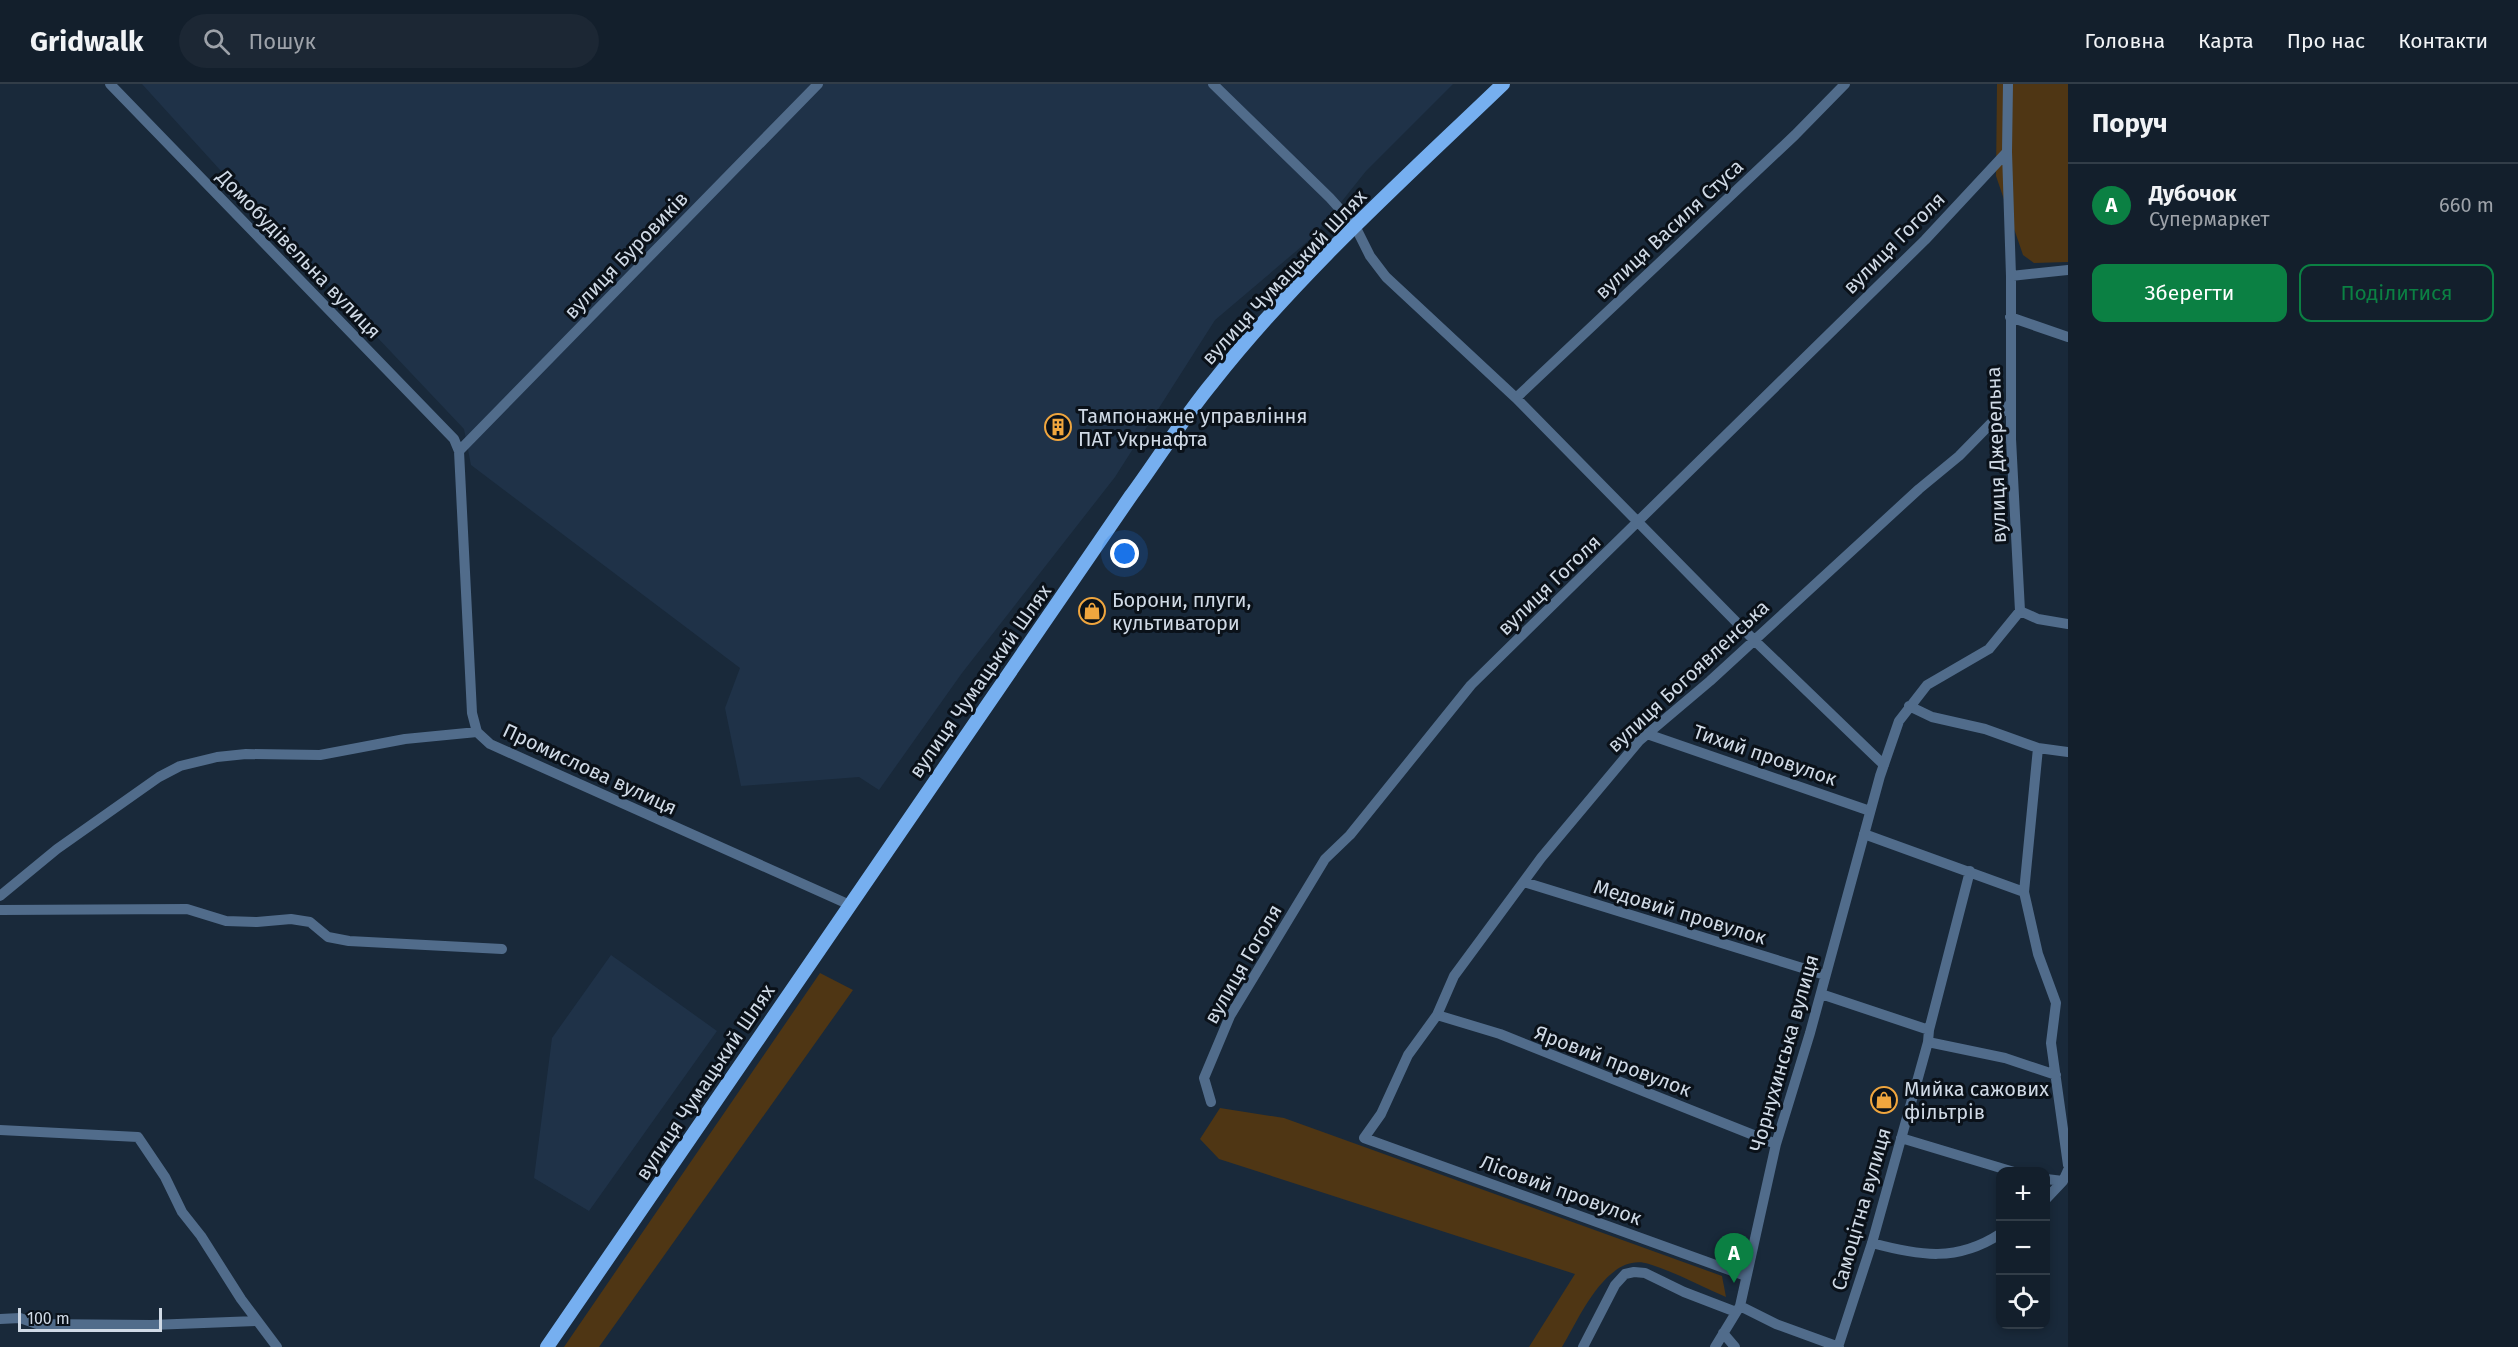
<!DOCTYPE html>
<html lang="uk">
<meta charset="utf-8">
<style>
body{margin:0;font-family:"Fira Sans",sans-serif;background:#1c2734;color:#f1f3f6}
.controls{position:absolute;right:18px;bottom:18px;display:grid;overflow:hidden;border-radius:12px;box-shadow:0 3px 9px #0003}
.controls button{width:54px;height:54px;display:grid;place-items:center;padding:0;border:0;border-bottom:2px solid #323d48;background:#131f2c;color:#f1f3f6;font:30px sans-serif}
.scale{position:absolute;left:18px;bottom:15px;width:144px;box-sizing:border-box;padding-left:6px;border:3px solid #d0dae6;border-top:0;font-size:16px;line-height:21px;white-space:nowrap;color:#d0dae6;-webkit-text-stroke:4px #0a1119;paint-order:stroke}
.you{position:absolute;left:1125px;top:470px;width:21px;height:21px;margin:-15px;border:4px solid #fff;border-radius:50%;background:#1a73e8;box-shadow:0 0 0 9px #1a73e833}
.badge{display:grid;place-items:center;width:39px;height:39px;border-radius:50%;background:#0b8043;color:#fff;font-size:20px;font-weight:700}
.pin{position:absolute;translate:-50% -50px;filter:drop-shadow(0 2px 3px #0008)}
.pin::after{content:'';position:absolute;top:32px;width:21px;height:18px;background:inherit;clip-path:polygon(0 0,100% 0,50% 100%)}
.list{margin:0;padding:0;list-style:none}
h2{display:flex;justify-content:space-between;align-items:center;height:78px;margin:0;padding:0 24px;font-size:26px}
h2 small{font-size:20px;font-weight:400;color:#9da2a9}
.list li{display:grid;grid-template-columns:39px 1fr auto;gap:18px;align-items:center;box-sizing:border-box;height:84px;padding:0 24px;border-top:2px solid #323d48}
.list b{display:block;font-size:22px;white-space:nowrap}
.list p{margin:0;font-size:20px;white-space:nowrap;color:#9da2a9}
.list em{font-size:20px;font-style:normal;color:#9da2a9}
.actions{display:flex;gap:12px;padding:18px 24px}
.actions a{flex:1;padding:14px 0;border:2px solid #0b8043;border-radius:12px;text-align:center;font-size:21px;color:#0b8043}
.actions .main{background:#0b8043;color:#fff}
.icon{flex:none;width:33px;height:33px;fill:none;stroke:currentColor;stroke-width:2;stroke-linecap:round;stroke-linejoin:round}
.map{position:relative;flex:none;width:2068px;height:1263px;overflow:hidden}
header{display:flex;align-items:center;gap:36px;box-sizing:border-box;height:84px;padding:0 30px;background:#131f2c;border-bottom:2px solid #323d48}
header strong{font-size:28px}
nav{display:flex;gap:33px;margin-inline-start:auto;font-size:21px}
.search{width:420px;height:54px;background:#1c2734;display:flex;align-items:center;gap:15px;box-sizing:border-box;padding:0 21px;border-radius:33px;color:#9da2a9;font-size:22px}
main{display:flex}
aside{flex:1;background:#131f2c}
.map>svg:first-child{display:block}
.built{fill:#1f3248}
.green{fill:#4f3614}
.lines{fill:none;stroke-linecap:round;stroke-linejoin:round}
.minor{stroke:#516c8b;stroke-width:10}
.major{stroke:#76aff0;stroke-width:14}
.labels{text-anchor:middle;stroke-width:6;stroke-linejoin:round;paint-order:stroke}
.street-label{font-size:20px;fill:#d0dae6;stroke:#0a1119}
.poi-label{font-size:20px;fill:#d0dae6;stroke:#0a1119;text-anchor:start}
</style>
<header>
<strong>Gridwalk</strong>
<div class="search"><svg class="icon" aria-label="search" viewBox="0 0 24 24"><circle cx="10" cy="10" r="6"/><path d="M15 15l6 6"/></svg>Пошук</div>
<nav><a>Головна</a><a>Карта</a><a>Про нас</a><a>Контакти</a></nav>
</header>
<main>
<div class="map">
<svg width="2068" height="1263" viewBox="0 0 2068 1263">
<rect width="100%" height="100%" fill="#19293a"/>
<path class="built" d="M 142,0 L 1453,0 L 1366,87 L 1314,152 L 1215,236 L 1115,393 L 962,589 L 879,706 L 859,693 L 741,702 L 725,624 L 740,584 L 471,381 L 464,345 L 251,120 Z
M 611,871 L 717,947 L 589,1127 L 534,1094 L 552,954 Z"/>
<path class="green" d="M 1997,0 L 2068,0 L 2068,178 L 2034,179 L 2023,171 L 1996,92 Z
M 820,889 L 853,906 L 599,1263 L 564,1263 Z
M 1220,1024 L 1284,1034 L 1722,1192 L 1726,1213 C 1700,1202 1675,1188 1649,1180 C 1607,1167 1579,1235 1562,1263 L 1529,1263 L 1575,1190 L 1219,1075 L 1200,1055 Z"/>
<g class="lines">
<path class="minor" d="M 110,0 L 454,355 L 459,367 L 472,629 L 477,648 L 490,660 L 850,821
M 1213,0 L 1330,114 L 1355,142 L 1370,172 L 1386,193 L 1516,314 L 1753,555 L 1884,681
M 2011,192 L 2068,186
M 2010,233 L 2068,253
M 1516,314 L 1795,51 L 1845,0
M 459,367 L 818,0
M 2020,527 L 2038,535 L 2068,540
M 1909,622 L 1932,633 L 1985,645 L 2038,664 L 2068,668
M 1647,650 L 1870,727
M 2038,664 L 2024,808 L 2038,870 L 2056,919 L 2051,959 L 2068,1081
M 1864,750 L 2024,808
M 1524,798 L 1825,891
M 0,812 L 57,765 L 159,693 L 180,682 L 217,673 L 246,670 L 320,671 L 405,655 L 477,648
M 0,826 L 187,825 L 226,837 L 257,838 L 291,835 L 310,838 L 328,853 L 349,857 L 502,865
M 1821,910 L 1929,946
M 1437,931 L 1500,950 L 1776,1060
M 1928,958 L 2005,974 L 2056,991
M 1211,1018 L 1204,994 L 1230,932 L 1325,775 L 1350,751 L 1471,601 L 1925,156 L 2007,68
M 0,1046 L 138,1053 L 165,1093 L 182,1128 L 201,1152 L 241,1215 L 277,1263
M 1901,1054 L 2014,1088
M 2046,1095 L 2063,1097
M 2046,1115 L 2063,1097 L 2068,1086
M 1872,1159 C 1920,1172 1957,1178 2000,1150
M 1746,1192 L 1364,1054 L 1381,1030 L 1408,971 L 1437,931 L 1454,892 L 1541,774 L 1639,657 L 1710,597 L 1919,405 L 1959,372 L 2010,320
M 1740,1222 L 1776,1240 L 1839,1263
M 0,1235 L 20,1234 L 37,1240 L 151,1241 L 257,1237
M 1723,1249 L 1735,1263
M 1583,1263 L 1615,1201 L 1625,1190 L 1634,1188 L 1645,1189 L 1684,1208 L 1736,1228
M 1715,1263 L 1740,1222 L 1776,1060 L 1810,949 L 1880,692 L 1899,637 L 1927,601 L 1989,565 L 2020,527 L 2011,355 L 2011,192 L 2007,68 L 2008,0
M 1838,1263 L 1872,1159 L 1928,958 L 1929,946 L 1970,787"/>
<path class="major" d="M 547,1263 L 1130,413 C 1158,375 1183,334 1213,298 C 1299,189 1403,96 1503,0"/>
</g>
<defs>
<symbol id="building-ring" viewBox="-11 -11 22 22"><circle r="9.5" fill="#0a1119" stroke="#f0a63e" stroke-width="1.5"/><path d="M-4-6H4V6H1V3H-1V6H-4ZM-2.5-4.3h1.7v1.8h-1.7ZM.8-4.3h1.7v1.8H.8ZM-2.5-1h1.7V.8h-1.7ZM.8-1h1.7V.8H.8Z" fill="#f0a63e"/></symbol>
<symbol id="shop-ring" viewBox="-11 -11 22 22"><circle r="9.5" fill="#0a1119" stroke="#f0a63e" stroke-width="1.5"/><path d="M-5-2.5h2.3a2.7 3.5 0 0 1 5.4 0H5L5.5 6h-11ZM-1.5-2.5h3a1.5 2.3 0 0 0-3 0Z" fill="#f0a63e"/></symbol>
</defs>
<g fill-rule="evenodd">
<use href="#building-ring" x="1043" y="328" width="30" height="30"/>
<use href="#shop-ring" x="1077" y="512" width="30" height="30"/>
<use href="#shop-ring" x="1869" y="1001" width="30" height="30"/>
</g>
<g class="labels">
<g class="street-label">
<text transform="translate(1669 145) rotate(-43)" y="7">вулиця Василя Стуса</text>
<text transform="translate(1894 159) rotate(-45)" y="7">вулиця Гоголя</text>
<text transform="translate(299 170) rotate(46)" y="7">Домобудівельна вулиця</text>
<text transform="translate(626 171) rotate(-46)" y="7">вулиця Буровиків</text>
<text transform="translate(1284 193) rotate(-47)" y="7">вулиця Чумацький Шлях</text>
<text transform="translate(1996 371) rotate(-92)" y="7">вулиця Джерельна</text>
<text transform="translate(1549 501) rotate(-44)" y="7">вулиця Гоголя</text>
<text transform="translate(1688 592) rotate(-43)" y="7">вулиця Богоявленська</text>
<text transform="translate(980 597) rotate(-55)" y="7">вулиця Чумацький Шлях</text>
<text transform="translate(1765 671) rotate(19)" y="7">Тихий провулок</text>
<text transform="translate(590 685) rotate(25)" y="7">Промислова вулиця</text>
<text transform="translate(1680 828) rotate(17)" y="7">Медовий провулок</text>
<text transform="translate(1243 880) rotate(-60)" y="7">вулиця Гоголя</text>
<text transform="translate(1784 969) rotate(-74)" y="7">Чорнухинська вулиця</text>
<text transform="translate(1613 977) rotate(21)" y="7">Яровий провулок</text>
<text transform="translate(705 998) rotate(-56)" y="7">вулиця Чумацький Шлях</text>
<text transform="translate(1561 1106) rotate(20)" y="7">Лісовий провулок</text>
<text transform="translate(1861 1125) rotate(-74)" y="7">Самоцітна вулиця</text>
</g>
<g class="poi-label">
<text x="1078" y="339">Тампонажне управління<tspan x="1078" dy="23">ПАТ Укрнафта</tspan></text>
<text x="1112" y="523">Борони, плуги,<tspan x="1112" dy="23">культиватори</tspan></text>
<text x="1904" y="1012">Мийка сажових<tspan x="1904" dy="23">фільтрів</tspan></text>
</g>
</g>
</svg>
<div class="controls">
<button>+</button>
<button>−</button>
<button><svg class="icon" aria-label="locate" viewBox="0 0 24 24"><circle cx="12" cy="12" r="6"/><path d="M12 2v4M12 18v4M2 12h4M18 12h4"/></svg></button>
</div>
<div class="scale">100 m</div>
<div class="you"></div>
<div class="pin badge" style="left:1734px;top:1199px">A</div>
</div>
<aside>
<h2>Поруч<small></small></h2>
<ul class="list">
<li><span class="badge">A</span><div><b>Дубочок</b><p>Супермаркет</p></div><em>660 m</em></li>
</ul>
<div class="actions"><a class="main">Зберегти</a><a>Поділитися</a></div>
</aside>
</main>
